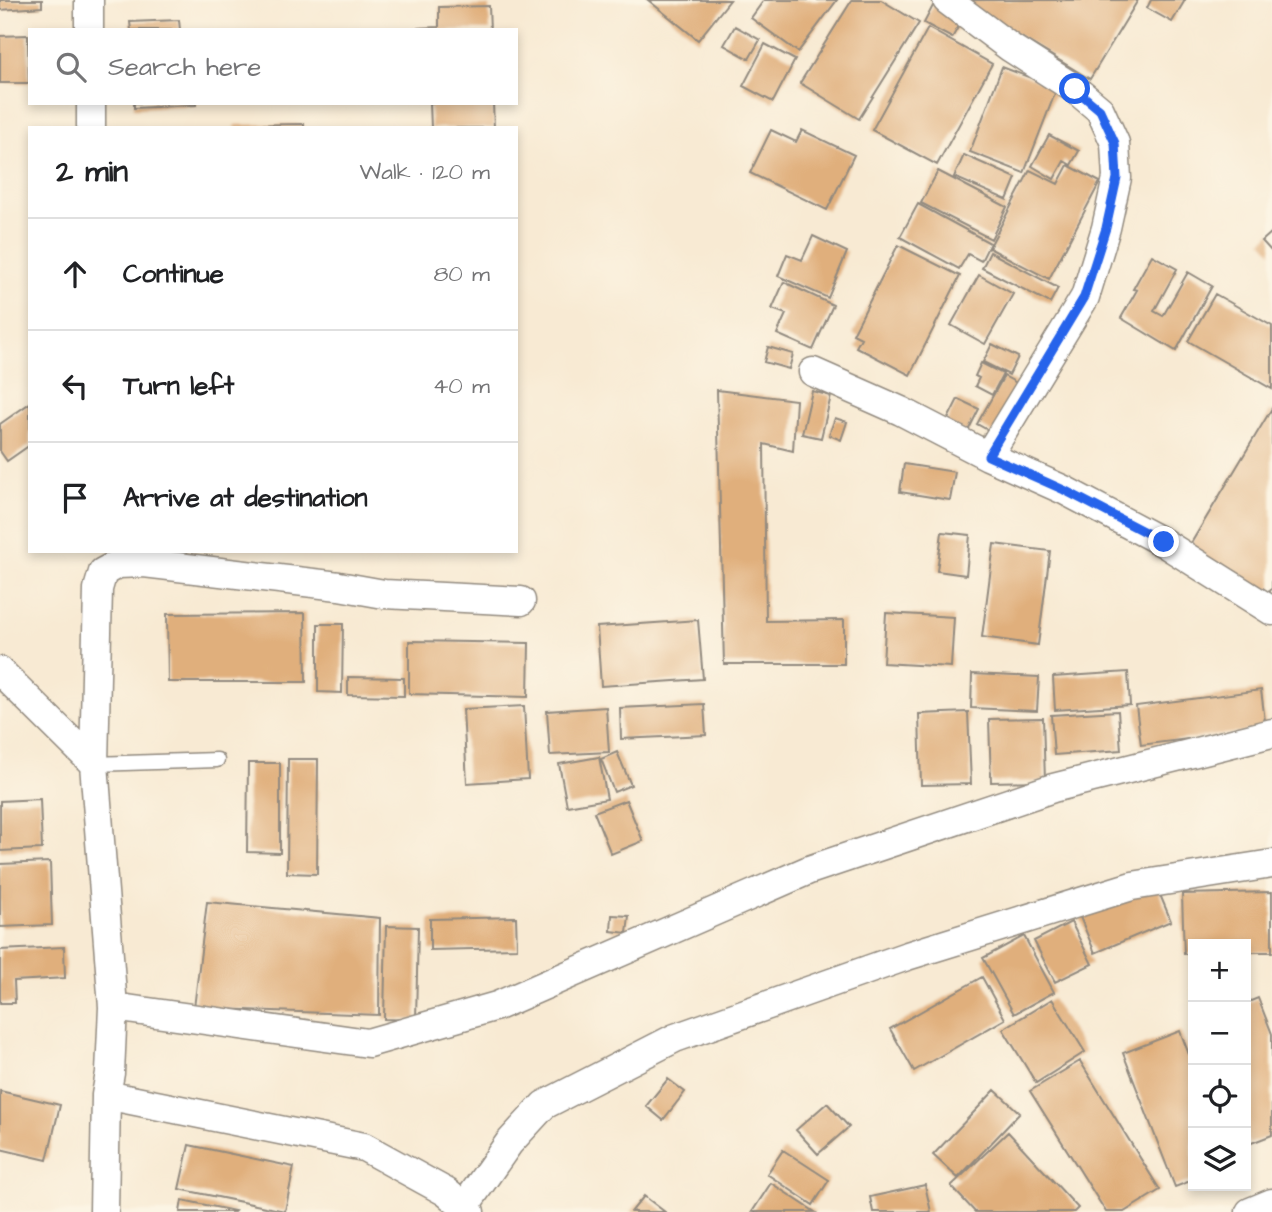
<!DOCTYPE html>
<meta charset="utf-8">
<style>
body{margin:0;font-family:"Architects Daughter",sans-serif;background:#f6f6f6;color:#202124}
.controls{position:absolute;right:21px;bottom:21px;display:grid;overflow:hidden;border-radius:0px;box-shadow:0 4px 10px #0003}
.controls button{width:63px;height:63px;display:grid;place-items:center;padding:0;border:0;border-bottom:2px solid #e0e0e0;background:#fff;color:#202124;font:35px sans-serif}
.stop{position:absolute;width:21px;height:21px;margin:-16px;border:5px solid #2563eb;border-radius:50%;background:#fff}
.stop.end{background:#2563eb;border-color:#fff;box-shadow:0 2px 7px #0008}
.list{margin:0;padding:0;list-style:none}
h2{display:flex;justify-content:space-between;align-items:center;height:91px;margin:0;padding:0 28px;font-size:30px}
h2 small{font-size:23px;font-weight:400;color:#757577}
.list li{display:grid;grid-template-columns:46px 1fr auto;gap:21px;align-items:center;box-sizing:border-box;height:112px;padding:0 28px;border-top:2px solid #e0e0e0}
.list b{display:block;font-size:26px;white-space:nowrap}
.list em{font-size:23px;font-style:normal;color:#757577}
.icon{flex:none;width:38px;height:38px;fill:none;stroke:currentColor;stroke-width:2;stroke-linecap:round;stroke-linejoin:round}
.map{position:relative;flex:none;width:1272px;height:1212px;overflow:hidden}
.search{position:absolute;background:#fff;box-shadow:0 4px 10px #0003;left:28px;top:28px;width:490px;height:77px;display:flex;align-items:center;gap:18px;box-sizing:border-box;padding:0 24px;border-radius:0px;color:#757577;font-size:26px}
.panel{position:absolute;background:#fff;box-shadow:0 4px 10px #0003;left:28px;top:126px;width:490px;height:427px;border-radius:0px}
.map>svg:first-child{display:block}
.building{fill:#e0af7c}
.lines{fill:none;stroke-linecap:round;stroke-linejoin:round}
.service-casing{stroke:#928a7f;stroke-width:17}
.minor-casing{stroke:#928a7f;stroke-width:31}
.service{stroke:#fff;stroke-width:14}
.minor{stroke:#fff;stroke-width:28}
.route{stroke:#2563eb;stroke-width:9}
</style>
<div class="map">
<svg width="1272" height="1212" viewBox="0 0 1272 1212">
<rect width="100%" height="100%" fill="#fcf5e5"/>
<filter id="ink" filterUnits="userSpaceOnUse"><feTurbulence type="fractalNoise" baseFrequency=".0143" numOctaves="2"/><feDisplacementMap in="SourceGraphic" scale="14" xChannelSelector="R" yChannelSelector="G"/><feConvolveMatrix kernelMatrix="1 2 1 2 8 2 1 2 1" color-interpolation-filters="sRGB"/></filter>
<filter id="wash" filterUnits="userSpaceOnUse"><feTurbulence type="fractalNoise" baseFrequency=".00686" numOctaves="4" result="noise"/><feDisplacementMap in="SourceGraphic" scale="28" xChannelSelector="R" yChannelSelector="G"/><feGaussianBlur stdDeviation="1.57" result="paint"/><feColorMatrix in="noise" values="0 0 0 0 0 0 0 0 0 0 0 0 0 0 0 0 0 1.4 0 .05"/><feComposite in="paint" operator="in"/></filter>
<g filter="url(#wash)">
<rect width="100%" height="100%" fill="#f8ead3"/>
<g id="blocks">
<path class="building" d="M 0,0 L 42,0 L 42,7 L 0,10 Z
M 648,0 L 730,0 L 698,40 Z
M 764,0 L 837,0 L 798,52 L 751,18 Z
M 852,0 L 881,0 L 919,23 L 859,119 L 800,83 Z
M 936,0 L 965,15 L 952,38 L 924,23 Z
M 960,0 L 1138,0 L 1090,79 Z
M 1151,0 L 1185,0 L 1172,22 L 1147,8 Z
M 489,6 L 490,30 L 418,30 L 418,28 L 439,27 L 439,7 Z
M 179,20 L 180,30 L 131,30 L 130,22 Z
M 735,26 L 760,40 L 749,59 L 724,45 Z
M 928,28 L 992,64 L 937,165 L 872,130 Z
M 28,35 L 29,83 L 0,83 L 0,36 Z
M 765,44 L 795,60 L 773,102 L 743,86 Z
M 1002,67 L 1057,88 L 1024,173 L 970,152 Z
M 134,103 L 196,103 L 196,105 L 134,108 Z
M 430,103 L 493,103 L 494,128 L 431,128 Z
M 304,124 L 304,128 L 235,128 L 235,125 Z
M 771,130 L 796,142 L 802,130 L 854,155 L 827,210 L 750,173 Z
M 1049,135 L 1079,151 L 1071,165 L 1064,161 L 1054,179 L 1032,166 Z
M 964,155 L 1016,178 L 1007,200 L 954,177 Z
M 1068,165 L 1100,182 L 1049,279 L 989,248 L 1030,170 L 1058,184 Z
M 938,171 L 1007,207 L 991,239 L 921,203 Z
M 918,204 L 990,243 L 981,261 L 968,254 L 959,269 L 900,237 Z
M 1272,232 L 1272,252 L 1262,241 Z
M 813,236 L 847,252 L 828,298 L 778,276 L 787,254 L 802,260 Z
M 898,245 L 960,276 L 910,375 L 856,347 L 861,338 L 853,334 Z
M 990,252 L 1058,288 L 1050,303 L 982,268 Z
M 1152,255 L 1177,269 L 1154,311 L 1163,316 L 1188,272 L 1212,286 L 1176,351 L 1121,318 L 1137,290 L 1133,289 Z
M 979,275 L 1013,294 L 985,344 L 951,325 Z
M 784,282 L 833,305 L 813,350 L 777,334 L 786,314 L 772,309 Z
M 1215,294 L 1272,326 L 1272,389 L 1188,341 Z
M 992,344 L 1018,357 L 1009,375 L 983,362 Z
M 768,347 L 793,354 L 789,369 L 764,362 Z
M 981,363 L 1003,374 L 992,395 L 975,386 L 979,378 L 975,376 Z
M 1004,376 L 1022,386 L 995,434 L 977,424 Z
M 717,390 L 796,400 L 793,451 L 764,444 L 766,621 L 844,620 L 844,664 L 724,664 Z
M 812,391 L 831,396 L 821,438 L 802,434 Z
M 958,399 L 979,409 L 967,433 L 946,423 Z
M 30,403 L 30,445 L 7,461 L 0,451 L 0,424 Z
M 1272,408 L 1272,588 L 1266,597 L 1187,550 Z
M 835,418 L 847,422 L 841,440 L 829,435 Z
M 904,464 L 955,472 L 950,500 L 900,492 Z
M 942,532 L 970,535 L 966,575 L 937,571 Z
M 994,544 L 1050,551 L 1038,645 L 982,637 Z
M 305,613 L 306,682 L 168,682 L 167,614 Z
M 886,613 L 954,617 L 951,667 L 883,663 Z
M 698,620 L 703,679 L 601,686 L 597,627 Z
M 318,624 L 343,624 L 342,693 L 318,692 Z
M 409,641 L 529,643 L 528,697 L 409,694 Z
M 1128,672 L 1130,705 L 1055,710 L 1053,677 Z
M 972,674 L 1039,677 L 1037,711 L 971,708 Z
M 348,677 L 404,678 L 404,696 L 348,695 Z
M 1261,690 L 1266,729 L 1141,745 L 1136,706 Z
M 704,704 L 706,735 L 621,739 L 620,708 Z
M 524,706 L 528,779 L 467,783 L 463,709 Z
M 606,707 L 609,752 L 550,755 L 547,711 Z
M 1118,711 L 1121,750 L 1054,755 L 1051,715 Z
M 968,712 L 971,784 L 921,785 L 919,714 Z
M 1043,718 L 1045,781 L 991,782 L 989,719 Z
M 617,752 L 631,785 L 614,792 L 601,759 Z
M 599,757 L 607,799 L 567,806 L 559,764 Z
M 288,759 L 318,759 L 317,874 L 287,873 Z
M 248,763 L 280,763 L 280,853 L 247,852 Z
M 40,799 L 42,849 L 0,851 L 0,801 Z
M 626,800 L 643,841 L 611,854 L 594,812 Z
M 50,862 L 52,925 L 0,927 L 0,864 Z
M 1156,885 L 1171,921 L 1095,953 L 1080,917 Z
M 1272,892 L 1272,952 L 1246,952 L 1246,944 L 1193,944 L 1193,954 L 1184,954 L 1182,894 Z
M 207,902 L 380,918 L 379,1015 L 194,1008 Z
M 612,915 L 629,916 L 627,933 L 611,931 Z
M 516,917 L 517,948 L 430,950 L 430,919 Z
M 1071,922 L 1092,964 L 1055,982 L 1034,941 Z
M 386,926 L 418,927 L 416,1020 L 384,1019 Z
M 1024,936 L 1054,992 L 1014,1014 L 983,958 Z
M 64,947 L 65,978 L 14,981 L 15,1003 L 0,1003 L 0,950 Z
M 982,977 L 1005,1019 L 914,1071 L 890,1029 Z
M 1258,998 L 1272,1034 L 1272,1135 L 1249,1144 L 1246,1137 L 1246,1003 Z
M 1052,999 L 1085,1052 L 1036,1083 L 1003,1029 Z
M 1180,1031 L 1193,1065 L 1193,1180 L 1175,1187 L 1123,1053 Z
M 1080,1061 L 1160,1190 L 1124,1212 L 1106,1212 L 1030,1091 Z
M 668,1079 L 685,1092 L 663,1120 L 646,1106 Z
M 995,1090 L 1020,1113 L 958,1178 L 933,1155 Z
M 0,1091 L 60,1105 L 47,1160 L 0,1149 Z
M 827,1103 L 849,1127 L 818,1154 L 796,1130 Z
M 1008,1132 L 1078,1208 L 1074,1212 L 975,1212 L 951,1186 Z
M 189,1145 L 294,1167 L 285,1211 L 179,1189 Z
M 783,1150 L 829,1180 L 813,1205 L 767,1174 Z
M 771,1183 L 815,1212 L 752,1212 Z
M 925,1185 L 931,1212 L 873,1212 L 870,1197 Z
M 644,1196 L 665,1212 L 631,1212 Z
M 182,1200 L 235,1211 L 234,1212 L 180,1212 Z"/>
</g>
</g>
<g filter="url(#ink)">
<use href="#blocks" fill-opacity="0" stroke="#928a7f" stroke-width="2"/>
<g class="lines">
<defs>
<path id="service" d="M 94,764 L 217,760"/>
<path id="minor" d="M 89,0 L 89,30
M 947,0 L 1011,48 L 1075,89 L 1100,110 L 1115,143 L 1117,178 L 1106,228 L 1085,297 L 988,456
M 91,103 L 91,128
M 813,372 L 901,411 L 988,456 L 1064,490 L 1164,543 L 1272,611
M 0,671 L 94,764 L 113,1007 L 110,1073 L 106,1095 L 104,1212
M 94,764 L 98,589 L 103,572 L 118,564 L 144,563 L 339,586 L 384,594 L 521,601
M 113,1007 L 368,1043 L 497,1006 L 809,870 L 1053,788 L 1272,733
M 106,1095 L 364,1147 L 446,1192 L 470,1212
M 464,1207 L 509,1143 L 544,1105 L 675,1038 L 907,956 L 1132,886 L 1272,864
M 1250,1212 L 1272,1203"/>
</defs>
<use href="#service" class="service-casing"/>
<use href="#minor" class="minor-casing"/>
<use href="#service" class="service"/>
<use href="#minor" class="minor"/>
</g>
</g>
<g class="lines" filter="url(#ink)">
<path class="route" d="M 1075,89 L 1100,110 L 1115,143 L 1117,178 L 1106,228 L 1084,297 L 988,456 L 1064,490 L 1164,542"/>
</g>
</svg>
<div class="controls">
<button>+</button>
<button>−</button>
<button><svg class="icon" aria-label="locate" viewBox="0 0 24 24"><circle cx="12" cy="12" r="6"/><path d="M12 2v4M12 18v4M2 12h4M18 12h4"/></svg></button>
<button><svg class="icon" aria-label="layers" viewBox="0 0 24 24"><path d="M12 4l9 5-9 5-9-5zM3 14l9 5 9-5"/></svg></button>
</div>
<div class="stop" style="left:1075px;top:89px"></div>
<div class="stop end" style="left:1164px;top:542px"></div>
<div class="search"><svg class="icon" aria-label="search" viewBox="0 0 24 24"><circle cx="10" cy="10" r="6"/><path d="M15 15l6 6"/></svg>Search here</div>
<section class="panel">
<h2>2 min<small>Walk · 120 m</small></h2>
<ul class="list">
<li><svg class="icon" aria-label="ahead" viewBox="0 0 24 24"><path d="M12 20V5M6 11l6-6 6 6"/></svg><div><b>Continue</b></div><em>80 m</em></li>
<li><svg class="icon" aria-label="left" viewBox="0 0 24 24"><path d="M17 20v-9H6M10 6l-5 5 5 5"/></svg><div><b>Turn left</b></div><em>40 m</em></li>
<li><svg class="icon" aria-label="arrive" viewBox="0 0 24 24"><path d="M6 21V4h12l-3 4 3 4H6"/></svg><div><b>Arrive at destination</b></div></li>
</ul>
</section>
</div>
